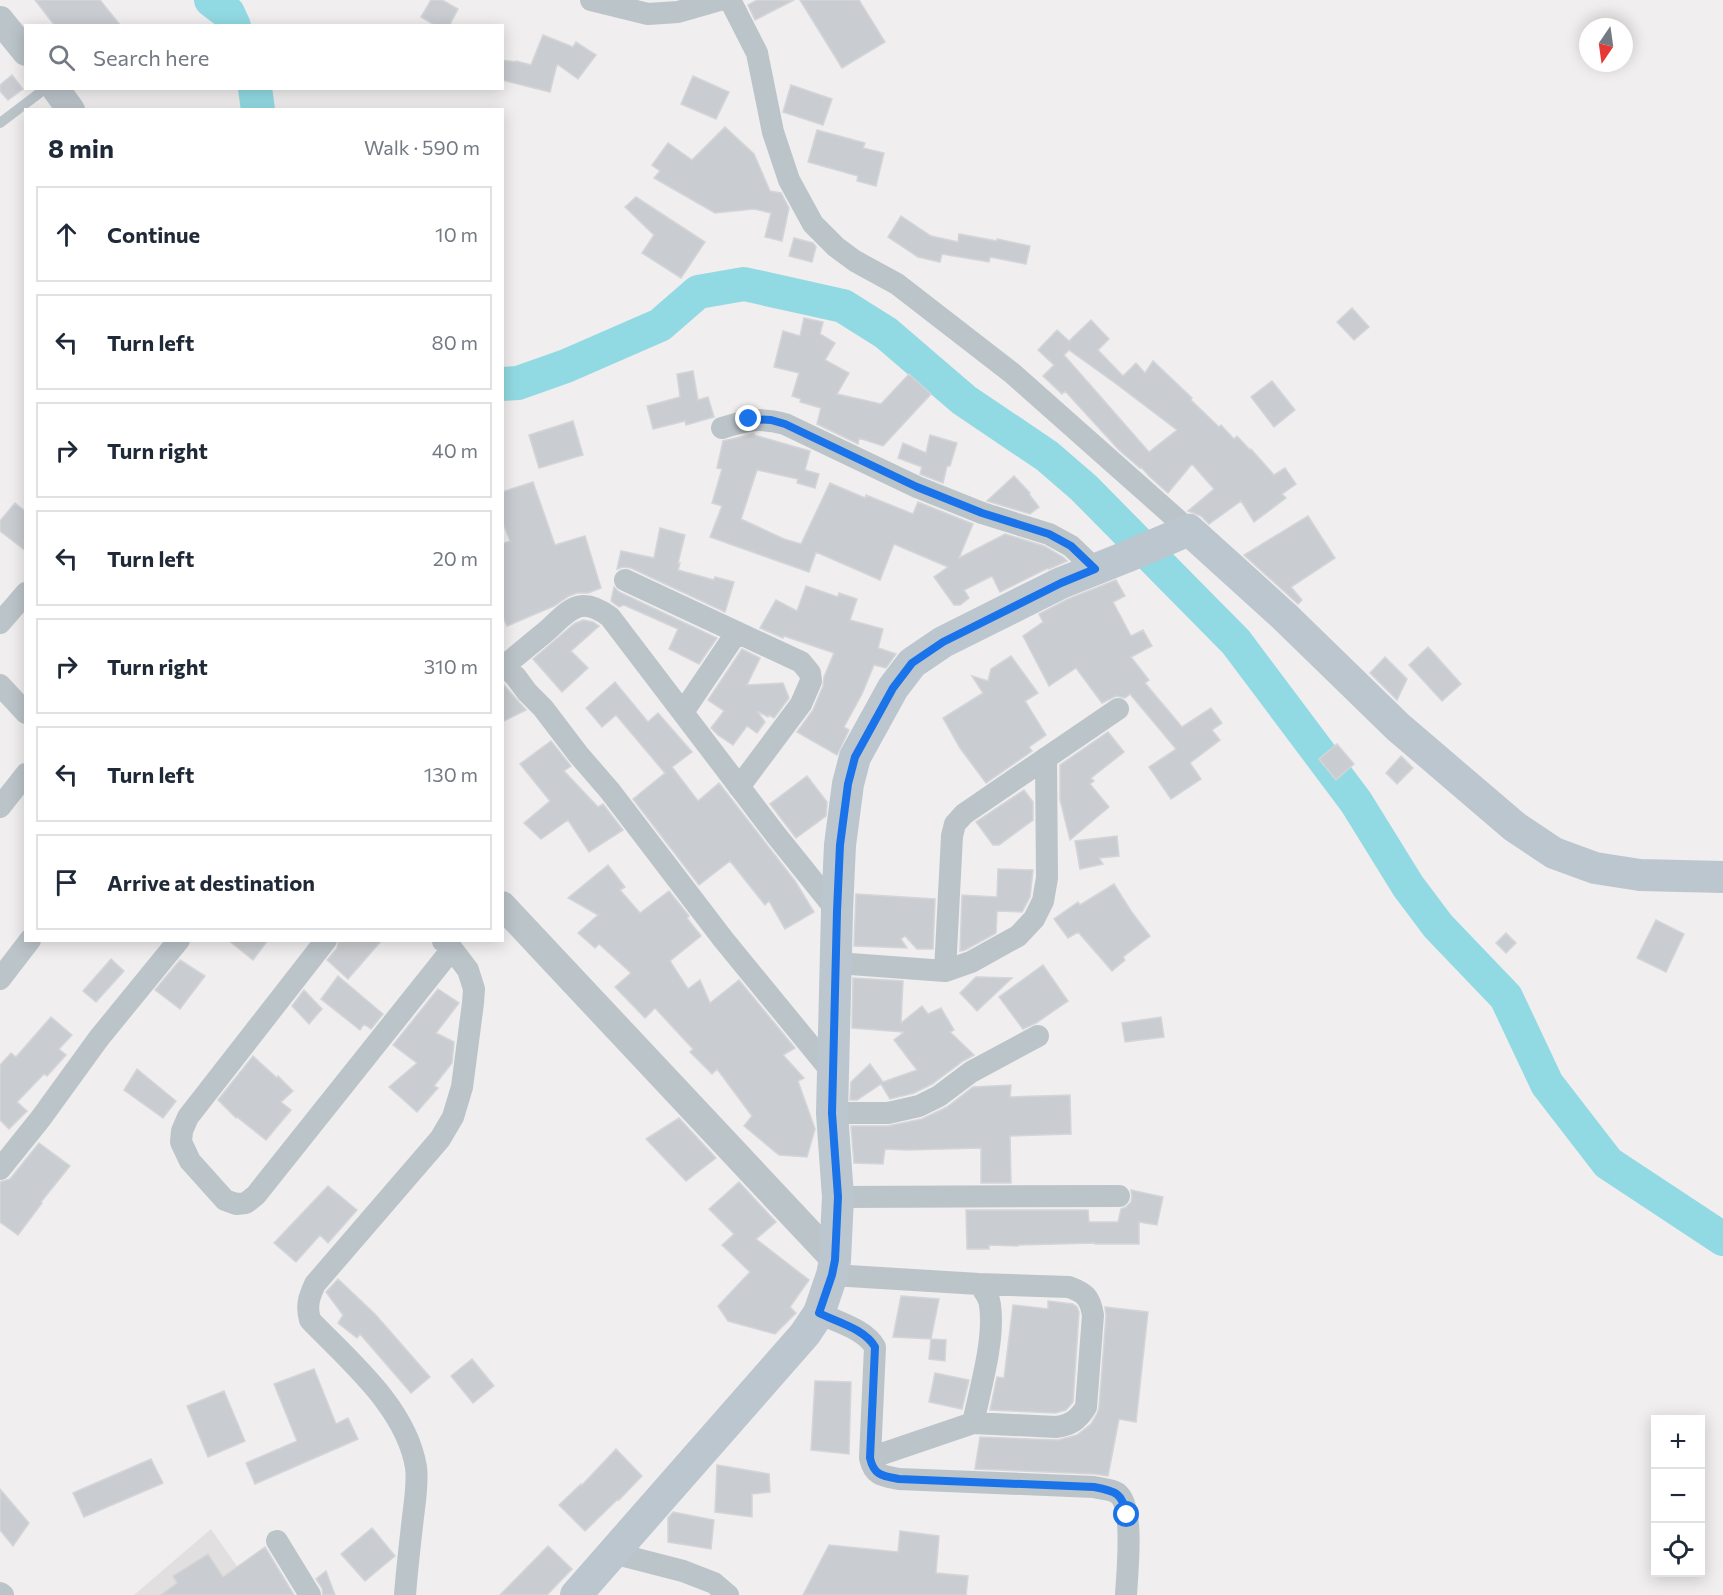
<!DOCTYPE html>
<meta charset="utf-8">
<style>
body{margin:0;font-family:Commissioner,sans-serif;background:#f2f2f3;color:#1f2937}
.controls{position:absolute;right:18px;bottom:18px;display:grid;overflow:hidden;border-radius:0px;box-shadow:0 3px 15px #0003}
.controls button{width:54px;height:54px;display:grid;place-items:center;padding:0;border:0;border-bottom:2px solid #e0e1e3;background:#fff;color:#1f2937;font:30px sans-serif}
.compass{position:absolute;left:1579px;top:18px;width:54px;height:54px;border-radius:50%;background:#fff;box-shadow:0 3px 15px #0003;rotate:193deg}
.stop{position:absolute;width:18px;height:18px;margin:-14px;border:4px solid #1a73e8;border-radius:50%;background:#fff}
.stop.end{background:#1a73e8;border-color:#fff;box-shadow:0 2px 6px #0008}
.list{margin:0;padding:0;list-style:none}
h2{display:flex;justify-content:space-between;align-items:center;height:78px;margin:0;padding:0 24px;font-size:26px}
h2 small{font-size:20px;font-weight:400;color:#747a83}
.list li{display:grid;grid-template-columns:39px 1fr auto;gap:18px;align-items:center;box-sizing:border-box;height:96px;margin:0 12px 12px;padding:0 12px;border:2px solid #e0e1e3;border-radius:0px}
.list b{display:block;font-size:22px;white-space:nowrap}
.list em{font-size:20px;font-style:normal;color:#747a83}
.icon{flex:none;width:33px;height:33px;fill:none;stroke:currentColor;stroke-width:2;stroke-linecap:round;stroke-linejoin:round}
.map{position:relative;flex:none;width:1723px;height:1595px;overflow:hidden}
.search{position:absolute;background:#fff;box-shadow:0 3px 15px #0003;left:24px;top:24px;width:480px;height:66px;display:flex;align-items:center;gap:15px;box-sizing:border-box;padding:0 21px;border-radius:0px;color:#747a83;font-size:22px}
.panel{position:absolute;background:#fff;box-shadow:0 3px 15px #0003;left:24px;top:108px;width:480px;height:834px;border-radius:0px}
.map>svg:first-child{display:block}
.education{fill:#e1dfdf}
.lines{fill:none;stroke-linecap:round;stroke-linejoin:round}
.river{stroke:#92dae3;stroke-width:34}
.building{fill:#c9ccd0;stroke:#d3d5d9;stroke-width:1.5;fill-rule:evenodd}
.service{stroke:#bbc4c9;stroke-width:10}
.minor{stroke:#bbc4c9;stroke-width:22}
.tertiary{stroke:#bbc4c9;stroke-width:28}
.secondary{stroke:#bbc6ce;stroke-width:32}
.route{stroke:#1a73e8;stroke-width:8}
</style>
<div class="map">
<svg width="1723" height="1595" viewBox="0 0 1723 1595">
<rect width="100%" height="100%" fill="#f0eeee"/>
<path class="education" d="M 211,1529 L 257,1595 L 134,1595 Z"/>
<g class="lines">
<path class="river" d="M 211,0 L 228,13 L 234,26
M 255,88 L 258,110
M 502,384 L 518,383 L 566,366 L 660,325 L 698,292 L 744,284 L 843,306 L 886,333 L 964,400 L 1047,456 L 1084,488 L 1236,642 L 1356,802 L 1408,886 L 1438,926 L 1506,997 L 1547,1084 L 1608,1163 L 1723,1239"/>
</g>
<path class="building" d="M 35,0 L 100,0 L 121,26 L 55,26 Z
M 431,0 L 442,0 L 458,9 L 449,26 L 436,26 L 421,17 Z
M 757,0 L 794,0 L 755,20 L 748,5 Z
M 800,0 L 859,0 L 885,42 L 842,68 Z
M 543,35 L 573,47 L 576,42 L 596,55 L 578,79 L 557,64 L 550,92 L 502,80 L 502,60 L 516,62 L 516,61 L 531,65 Z
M 12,75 L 23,89 L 8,100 L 0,91 L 0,85 Z
M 693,76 L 729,92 L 716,119 L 681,104 Z
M 791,85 L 832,99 L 823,125 L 783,112 Z
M 725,127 L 754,154 L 770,191 L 781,193 L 789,208 L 782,241 L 765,237 L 771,213 L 754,209 L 715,213 L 654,178 L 660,171 L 652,165 L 668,143 L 692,160 Z
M 817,130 L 865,143 L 863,148 L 884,153 L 876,186 L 857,181 L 858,176 L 808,162 Z
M 636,197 L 705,242 L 681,278 L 642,253 L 654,235 L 625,207 Z
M 901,216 L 931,236 L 958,242 L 959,234 L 997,241 L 997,239 L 1030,246 L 1026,264 L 990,257 L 989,262 L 942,254 L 940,262 L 918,257 L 888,237 Z
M 794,238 L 813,243 L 816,247 L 812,262 L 789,256 Z
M 1352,308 L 1369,327 L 1354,340 L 1337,322 Z
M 804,318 L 823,322 L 820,334 L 835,343 L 825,360 L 849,373 L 837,394 L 881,404 L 909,374 L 931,394 L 883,446 L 859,438 L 858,444 L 817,424 L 821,408 L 800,402 L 801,399 L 792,396 L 799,373 L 774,367 L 783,331 L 800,336 Z
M 1091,320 L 1109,339 L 1098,350 L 1123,376 L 1136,363 L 1145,373 L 1153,361 L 1192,398 L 1191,400 L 1219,427 L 1221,425 L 1234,439 L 1237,436 L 1250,450 L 1251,449 L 1274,475 L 1285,468 L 1296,484 L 1282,494 L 1286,498 L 1254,522 L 1241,501 L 1209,524 L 1201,516 L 1188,511 L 1214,489 L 1192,464 L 1168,493 L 1150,477 L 1141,467 L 1140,468 L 1119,450 L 1065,391 L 1062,394 L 1043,376 L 1054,365 L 1038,350 L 1057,330 L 1069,341 ZM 1069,350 L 1115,383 L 1177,430 L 1149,452 L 1064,355 Z
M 693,371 L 698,400 L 708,397 L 714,417 L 686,425 L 685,421 L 653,429 L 647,406 L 680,397 L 677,374 Z
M 1272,381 L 1295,410 L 1274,427 L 1251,397 Z
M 573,421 L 583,455 L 539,468 L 529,435 Z
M 754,434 L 754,435 L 810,451 L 805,470 L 819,474 L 815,488 L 797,483 L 798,479 L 757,470 L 741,519 L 784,539 L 801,544 L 830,483 L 865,498 L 866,495 L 913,514 L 918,502 L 973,524 L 959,558 L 1005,534 L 1044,546 L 1063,557 L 1067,561 L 1049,569 L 1048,568 L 1000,592 L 992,576 L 964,590 L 969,598 L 960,605 L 954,605 L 934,577 L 948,567 L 894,544 L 880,580 L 816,552 L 809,572 L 710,537 L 722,506 L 712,503 L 722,469 L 717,468 L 723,441 Z
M 930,435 L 957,443 L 950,466 L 947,466 L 943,483 L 920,474 L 922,467 L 898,458 L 903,443 L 926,453 Z
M 1014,476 L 1030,493 L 1029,494 L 1039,507 L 1030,514 L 987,501 Z
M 533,482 L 555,545 L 585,536 L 601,588 L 588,593 L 577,593 L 569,596 L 554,606 L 507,626 L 502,614 L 502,544 L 510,541 L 502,520 L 502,492 Z
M 15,503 L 26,512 L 26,551 L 0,531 L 0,521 Z
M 1308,516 L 1335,558 L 1291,587 L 1302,600 L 1298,604 L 1244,555 Z
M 660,528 L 685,535 L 678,563 L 680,563 L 678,570 L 714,580 L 715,577 L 734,582 L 725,612 L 631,568 L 623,567 L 617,569 L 621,551 L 654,558 Z
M 1116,580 L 1125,596 L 1113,602 L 1131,636 L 1143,630 L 1152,646 L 1131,657 L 1149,680 L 1145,683 L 1182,727 L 1211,708 L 1222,723 L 1212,730 L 1220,740 L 1190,763 L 1201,779 L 1171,799 L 1149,767 L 1176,749 L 1130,694 L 1125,698 L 1116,696 L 1102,703 L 1076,668 L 1049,686 L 1023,636 L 1043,622 L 1039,614 L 1068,599 Z
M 806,586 L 838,597 L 839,593 L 857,599 L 850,620 L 883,629 L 878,648 L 896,654 L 886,668 L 874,665 L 862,694 L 844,727 L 849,730 L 837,755 L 797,732 L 813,710 L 823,686 L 824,677 L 834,653 L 784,636 L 783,638 L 760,628 L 776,600 L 797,611 Z
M 614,587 L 619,592 L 717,638 L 699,664 L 669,649 L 678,629 L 624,605 L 619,607 L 611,601 Z
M 583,620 L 593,622 L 599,626 L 571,651 L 588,668 L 562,692 L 533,659 L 574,624 Z
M 1428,647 L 1461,684 L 1442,701 L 1409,665 Z
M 742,649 L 760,658 L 747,685 L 783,683 L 789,698 L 774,718 L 769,715 L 768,717 L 757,711 L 765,722 L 757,733 L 747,726 L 733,745 L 718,735 L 711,728 L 724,711 L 708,700 Z
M 1011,656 L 1038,693 L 1025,701 L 1046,735 L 1029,747 L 1032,751 L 986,783 L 960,748 L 943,718 L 983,693 L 972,676 L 988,681 L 991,669 Z
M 1385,657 L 1407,679 L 1397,700 L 1370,673 Z
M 615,682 L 648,722 L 658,713 L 692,752 L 672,767 L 698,801 L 719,783 L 795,881 L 814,912 L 785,929 L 769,901 L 765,905 L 730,861 L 699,885 L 633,799 L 665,773 L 616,715 L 602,727 L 586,708 Z
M 502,683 L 526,710 L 502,722 Z
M 1108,732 L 1124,752 L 1091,778 L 1094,781 L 1090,784 L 1109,807 L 1070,840 L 1060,800 L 1060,765 Z
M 551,741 L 571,766 L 564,771 L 598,807 L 603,804 L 623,830 L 589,852 L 568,820 L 541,839 L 524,823 L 550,801 L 520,764 Z
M 1337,744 L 1354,764 L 1336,780 L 1319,759 Z
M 1401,756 L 1413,768 L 1397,784 L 1386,773 Z
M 807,776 L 827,802 L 826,816 L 796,838 L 770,804 Z
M 1024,790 L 1033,802 L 1033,820 L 999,845 L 993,845 L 976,822 Z
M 1117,836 L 1119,856 L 1099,858 L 1103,864 L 1080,869 L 1075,841 Z
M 608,865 L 625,887 L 620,890 L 640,913 L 669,891 L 689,916 L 687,918 L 701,936 L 670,961 L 688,989 L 700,980 L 710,1003 L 739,980 L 795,1048 L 783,1055 L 804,1078 L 798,1081 L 815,1129 L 807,1157 L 779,1155 L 744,1126 L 752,1116 L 717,1069 L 712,1074 L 690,1052 L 693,1049 L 655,1008 L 645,1018 L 615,987 L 631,973 L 599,944 L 595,948 L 578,933 L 598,915 L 568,898 Z
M 998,869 L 1033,870 L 1030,897 L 1022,912 L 997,911 L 996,933 L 965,950 L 960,951 L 962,895 L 997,897 Z
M 1114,884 L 1131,911 L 1150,936 L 1123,957 L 1125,960 L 1112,971 L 1078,932 L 1068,938 L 1054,919 L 1078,902 L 1080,905 Z
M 856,894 L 935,899 L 933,949 L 917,949 L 905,936 L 901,939 L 907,948 L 854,946 Z
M 1656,920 L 1684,934 L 1666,972 L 1637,958 Z
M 1506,933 L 1516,943 L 1506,953 L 1496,943 Z
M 228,940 L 268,940 L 253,960 Z
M 339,940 L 382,940 L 348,979 L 327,960 L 337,948 Z
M 111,959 L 124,971 L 96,1002 L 83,991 Z
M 180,960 L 205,976 L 180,1009 L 155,990 Z
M 1043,965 L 1068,1001 L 1036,1023 L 1023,1029 L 999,997 Z
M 338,976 L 383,1014 L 371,1029 L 364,1024 L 360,1030 L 321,999 Z
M 976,977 L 979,977 L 1012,978 L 977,1011 L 960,993 Z
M 853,978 L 903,981 L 901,1023 L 922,1006 L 928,1014 L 941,1008 L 954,1030 L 950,1032 L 974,1055 L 963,1061 L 932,1084 L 914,1093 L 890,1099 L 881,1084 L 857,1100 L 850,1100 L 851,1082 L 870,1064 L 883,1082 L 917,1070 L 894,1040 L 904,1032 L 852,1028 Z
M 438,989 L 459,1003 L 436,1033 L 454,1042 L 452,1063 L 434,1086 L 438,1088 L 417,1112 L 389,1087 L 417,1063 L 393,1045 Z
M 304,990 L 322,1009 L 309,1024 L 292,1006 Z
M 51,1017 L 72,1035 L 59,1049 L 66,1055 L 47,1076 L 44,1074 L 17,1102 L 27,1111 L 9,1129 L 0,1120 L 0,1065 L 11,1053 L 16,1057 Z
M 1161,1017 L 1164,1037 L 1125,1042 L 1122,1023 Z
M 253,1056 L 277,1078 L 278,1076 L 293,1091 L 281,1102 L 291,1110 L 266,1140 L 237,1117 L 236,1118 L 218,1100 Z
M 137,1069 L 176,1101 L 163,1118 L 124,1090 Z
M 1011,1085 L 1010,1097 L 1070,1095 L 1071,1134 L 1010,1136 L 1011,1183 L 981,1183 L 981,1148 L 907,1150 L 885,1149 L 883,1164 L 854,1163 L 851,1126 L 888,1126 L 922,1119 L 947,1107 L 973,1087 Z
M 679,1118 L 716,1158 L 686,1181 L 646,1139 Z
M 39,1143 L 70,1166 L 41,1202 L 42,1203 L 18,1235 L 0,1222 L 0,1182 L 10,1179 Z
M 739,1182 L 776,1222 L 756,1239 L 809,1280 L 790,1307 L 796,1313 L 775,1334 L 728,1321 L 718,1306 L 750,1272 L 722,1245 L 734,1234 L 709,1209 Z
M 328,1186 L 357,1210 L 328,1243 L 320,1235 L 296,1262 L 274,1243 Z
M 1131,1190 L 1163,1197 L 1157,1225 L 1139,1222 L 1139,1244 L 1095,1244 L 1095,1243 L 1018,1245 L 1018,1246 L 989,1245 L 989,1249 L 967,1249 L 966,1210 L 1088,1210 L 1089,1222 L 1118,1222 L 1121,1209 L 1126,1207 L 1131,1202 L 1132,1197 Z
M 338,1279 L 375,1314 L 430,1377 L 411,1393 L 360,1334 L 357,1338 L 338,1323 L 343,1315 L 326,1292 Z
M 901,1296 L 939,1299 L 931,1339 L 893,1337 Z
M 1048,1301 L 1073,1304 L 1077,1307 L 1079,1312 L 1073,1402 L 1066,1410 L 1055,1413 L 990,1410 L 997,1377 L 1004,1378 L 1013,1305 L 1048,1309 Z
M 1105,1307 L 1148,1312 L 1136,1422 L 1119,1419 L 1108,1476 L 1095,1474 L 975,1469 L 980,1437 L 1058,1440 L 1077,1435 L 1091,1424 L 1097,1414 L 1099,1408 L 1106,1316 Z
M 931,1339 L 946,1340 L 945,1361 L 929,1359 Z
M 472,1359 L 494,1386 L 473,1403 L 451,1376 Z
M 314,1369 L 336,1424 L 348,1418 L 358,1439 L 255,1484 L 246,1463 L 297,1441 L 274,1384 Z
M 935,1373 L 969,1380 L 962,1409 L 929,1402 Z
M 815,1381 L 851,1382 L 849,1454 L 811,1450 Z
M 224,1391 L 245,1441 L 208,1457 L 187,1406 Z
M 616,1449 L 642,1476 L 619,1500 L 618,1499 L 585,1531 L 559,1505 L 581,1484 L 582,1485 Z
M 151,1459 L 163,1483 L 84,1517 L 73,1493 Z
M 717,1465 L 769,1474 L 770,1492 L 752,1494 L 752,1517 L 715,1512 Z
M 0,1489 L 29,1523 L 13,1546 L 0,1530 Z
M 673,1512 L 714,1520 L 711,1549 L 668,1542 L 668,1518 Z
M 372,1528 L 395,1556 L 365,1581 L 341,1554 Z
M 900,1531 L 939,1536 L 936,1573 L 968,1576 L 966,1595 L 803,1595 L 829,1545 L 898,1552 Z
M 548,1546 L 572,1569 L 547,1595 L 500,1595 Z
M 265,1547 L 294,1595 L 161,1595 L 177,1583 L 173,1576 L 208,1554 L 223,1577 Z
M 326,1571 L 335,1595 L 323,1595 L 322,1588 L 316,1579 Z"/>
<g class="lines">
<path class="service" d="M 0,123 L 46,88"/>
<path class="minor" d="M 591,0 L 648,14 L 678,12 L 720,0
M 730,0 L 757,53 L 773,132 L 789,180 L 813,224 L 836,247 L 855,261 L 897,284 L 1012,373 L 1189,530
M 722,428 C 747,420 759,417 785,424 L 917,487 L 982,513 L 1049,534 L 1071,546 L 1095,569
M 625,580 L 801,662 L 810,673 L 811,681 L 801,704 L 739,787
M 0,623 L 26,593
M 505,666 L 516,677 L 527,692 L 543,708 L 578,754 L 610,791 L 723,939 L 832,1072
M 502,667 C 516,657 529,645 543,634 C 567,614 577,592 610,617 L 776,835 L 837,911
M 0,685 L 26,713
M 683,712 L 737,632
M 0,807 L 26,774
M 326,940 L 188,1117 L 182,1131 L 181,1142 L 190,1161 L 225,1200 L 236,1204 L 246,1203 L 256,1195 L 452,949 L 443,941
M 837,963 L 945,971 L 971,962 L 1018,936 L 1034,919 L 1043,901 L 1047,878 L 1046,758
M 945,971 L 952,836 L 955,824 L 964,814 L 1118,709
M 0,979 L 30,940
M 832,1113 L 888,1113 L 919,1106 L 939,1096 L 971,1072 L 1038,1036
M 0,1169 L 41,1118 L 99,1038 L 179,940
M 838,1197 L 1119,1196
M 832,1275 L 979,1284 L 1069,1287 C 1085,1293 1090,1297 1093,1315 L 1086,1407 C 1078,1420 1071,1425 1056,1427 L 973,1423 L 870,1458
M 819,1313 C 837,1322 865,1329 875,1347 L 870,1458 C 874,1476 883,1476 899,1479 L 1094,1487 C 1101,1489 1111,1489 1117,1493 C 1135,1505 1127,1574 1126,1595
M 973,1423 C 980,1389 995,1340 990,1305 C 989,1296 984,1291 979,1284
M 277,1541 L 310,1595
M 613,1553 L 683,1571 L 714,1583 L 728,1595
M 0,1593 L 3,1595
M 405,1595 C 407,1569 410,1543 413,1517 C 415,1501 418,1482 416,1467 C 406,1407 349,1361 310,1320 C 306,1306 309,1297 315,1284 L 440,1139 L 453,1117 L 462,1087 L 473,1003 L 474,989 L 468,970 L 452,949"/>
<path class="tertiary" d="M 0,20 L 26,52
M 55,88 L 71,110
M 502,905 L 835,1260"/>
<path class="secondary" d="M 576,1595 L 805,1334 L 819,1313 L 832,1275 L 835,1260 L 838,1197 L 832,1113 L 837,911 L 840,845 L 848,784 L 855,757 L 893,688 L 912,663 L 943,642 L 1061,583 L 1126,557 L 1189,530 L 1284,616 L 1398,727 L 1515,827 L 1554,853 L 1595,868 L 1640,875 L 1723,877"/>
</g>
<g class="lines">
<path class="route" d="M 749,419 L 771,420 L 785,424 L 917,487 L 982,513 L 1049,534 L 1071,546 L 1095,569 L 1061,583 L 943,642 L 912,663 L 893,688 L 855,757 L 848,784 L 840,845 L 837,911 L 832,1113 L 838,1197 L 835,1260 L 832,1275 L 819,1313 C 837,1322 865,1329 875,1347 L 870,1458 C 874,1476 883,1476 899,1479 L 1094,1487 C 1116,1491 1122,1493 1127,1515"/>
</g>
</svg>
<div class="controls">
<button>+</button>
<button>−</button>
<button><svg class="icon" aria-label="locate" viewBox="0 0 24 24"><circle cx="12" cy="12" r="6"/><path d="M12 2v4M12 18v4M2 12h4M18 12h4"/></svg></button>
</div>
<svg class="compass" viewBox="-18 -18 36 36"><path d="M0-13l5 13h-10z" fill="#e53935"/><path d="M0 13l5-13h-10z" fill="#747a83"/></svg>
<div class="stop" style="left:1127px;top:1515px"></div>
<div class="stop end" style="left:749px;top:419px"></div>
<div class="search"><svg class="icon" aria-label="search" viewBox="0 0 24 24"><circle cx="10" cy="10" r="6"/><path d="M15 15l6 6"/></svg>Search here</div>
<section class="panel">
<h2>8 min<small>Walk · 590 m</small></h2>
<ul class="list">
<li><svg class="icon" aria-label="ahead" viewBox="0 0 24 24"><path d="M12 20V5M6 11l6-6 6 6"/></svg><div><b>Continue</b></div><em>10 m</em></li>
<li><svg class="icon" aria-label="left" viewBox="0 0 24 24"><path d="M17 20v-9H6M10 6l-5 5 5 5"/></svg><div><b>Turn left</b></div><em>80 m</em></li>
<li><svg class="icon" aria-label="right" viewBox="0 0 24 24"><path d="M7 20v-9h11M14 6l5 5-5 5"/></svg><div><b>Turn right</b></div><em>40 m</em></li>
<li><svg class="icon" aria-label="left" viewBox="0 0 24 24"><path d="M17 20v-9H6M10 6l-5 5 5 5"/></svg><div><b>Turn left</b></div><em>20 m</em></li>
<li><svg class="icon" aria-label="right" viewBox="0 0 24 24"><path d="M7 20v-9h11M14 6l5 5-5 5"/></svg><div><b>Turn right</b></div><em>310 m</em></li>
<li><svg class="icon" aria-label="left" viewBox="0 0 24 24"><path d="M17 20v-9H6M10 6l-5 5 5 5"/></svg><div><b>Turn left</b></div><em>130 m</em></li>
<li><svg class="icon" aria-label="arrive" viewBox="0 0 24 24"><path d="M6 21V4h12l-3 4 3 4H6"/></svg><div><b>Arrive at destination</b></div></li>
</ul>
</section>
</div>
